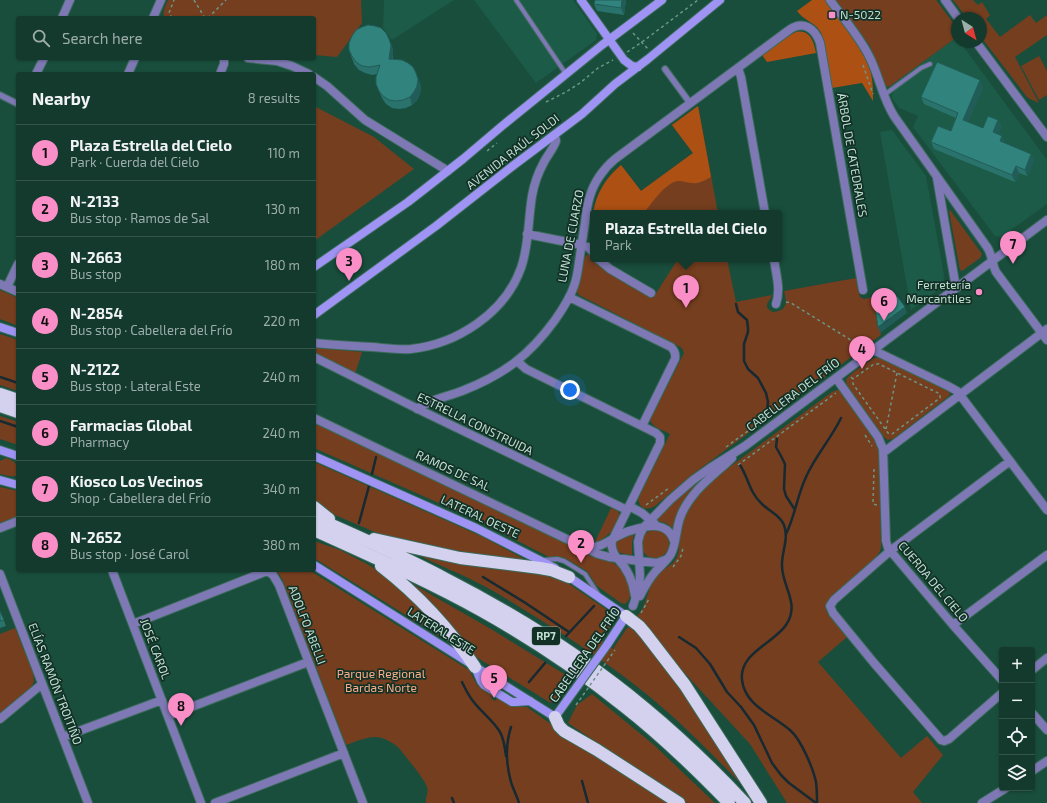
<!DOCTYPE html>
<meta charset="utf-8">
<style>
body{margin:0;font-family:"Exo 2",sans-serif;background:#204539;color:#f1f3f6}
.controls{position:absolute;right:12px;bottom:12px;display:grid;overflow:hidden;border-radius:4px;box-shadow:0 1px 3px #0004}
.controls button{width:36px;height:36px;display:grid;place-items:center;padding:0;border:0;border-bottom:1px solid #325449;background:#133a2d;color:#f1f3f6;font:20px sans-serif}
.compass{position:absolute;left:951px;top:12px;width:36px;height:36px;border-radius:50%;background:#133a2d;box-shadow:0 1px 3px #0004;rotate:144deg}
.you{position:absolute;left:570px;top:390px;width:14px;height:14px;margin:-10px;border:3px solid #fff;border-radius:50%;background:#1a73e8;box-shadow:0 0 0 6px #1a73e833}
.badge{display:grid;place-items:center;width:26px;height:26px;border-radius:50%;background:#fa8fc8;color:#111;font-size:13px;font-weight:700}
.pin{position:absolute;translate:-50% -33px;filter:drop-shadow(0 1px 2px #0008)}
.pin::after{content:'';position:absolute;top:21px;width:14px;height:12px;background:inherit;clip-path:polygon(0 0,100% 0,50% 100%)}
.popup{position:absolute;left:590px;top:210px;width:192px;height:52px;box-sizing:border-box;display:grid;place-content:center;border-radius:4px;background:#133a2d;filter:drop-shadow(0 1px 3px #0005);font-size:13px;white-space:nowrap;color:#9dadaa}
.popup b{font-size:15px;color:#f1f3f6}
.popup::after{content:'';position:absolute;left:50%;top:100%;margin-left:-8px;border:8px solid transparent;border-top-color:#133a2d}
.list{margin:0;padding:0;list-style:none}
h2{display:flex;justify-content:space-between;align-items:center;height:52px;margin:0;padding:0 16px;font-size:17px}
h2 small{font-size:13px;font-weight:400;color:#9dadaa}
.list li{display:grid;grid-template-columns:26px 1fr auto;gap:12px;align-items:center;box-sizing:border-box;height:56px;padding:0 16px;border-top:1px solid #325449}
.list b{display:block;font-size:15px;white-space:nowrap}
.list p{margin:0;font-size:13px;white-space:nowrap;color:#9dadaa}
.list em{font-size:13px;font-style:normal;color:#9dadaa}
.icon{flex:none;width:22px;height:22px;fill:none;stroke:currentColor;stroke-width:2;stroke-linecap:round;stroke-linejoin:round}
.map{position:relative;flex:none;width:1047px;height:803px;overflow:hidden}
.search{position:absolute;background:#133a2d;box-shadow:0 1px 3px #0004;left:16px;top:16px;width:300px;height:44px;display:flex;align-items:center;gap:10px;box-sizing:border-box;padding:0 14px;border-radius:4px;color:#9dadaa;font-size:15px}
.panel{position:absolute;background:#133a2d;box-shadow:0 1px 3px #0004;left:16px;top:72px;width:300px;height:500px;border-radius:4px}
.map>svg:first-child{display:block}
.built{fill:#1c5b47}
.green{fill:#753e1f}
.forest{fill:#ad5013}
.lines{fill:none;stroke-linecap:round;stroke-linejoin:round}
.stream{stroke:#172931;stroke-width:2.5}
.service-casing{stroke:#3a6b5a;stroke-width:6}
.pedestrian-casing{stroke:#3a6b5a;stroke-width:8}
.minor-casing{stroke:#3a6b5a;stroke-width:10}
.tertiary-casing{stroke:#3a6b5a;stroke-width:10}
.secondary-casing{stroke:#3a6b5a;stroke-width:10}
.motorway-casing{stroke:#3a6b5a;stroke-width:14}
.path{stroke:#6b9686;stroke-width:1.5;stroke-dasharray:3 3;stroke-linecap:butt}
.service{stroke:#7e78b4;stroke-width:4}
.pedestrian{stroke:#7e78b4;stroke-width:5.5}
.minor{stroke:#7e78b4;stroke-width:8}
.tertiary{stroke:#7e78b4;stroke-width:8}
.secondary{stroke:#9f94f3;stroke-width:8}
.motorway{stroke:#d3d1ee;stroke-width:12}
.secondary-bridge-casing{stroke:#3a6b5a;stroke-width:10;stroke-linecap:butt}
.path-bridge{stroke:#6b9686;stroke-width:1.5;stroke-dasharray:3 3;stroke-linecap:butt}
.secondary-bridge{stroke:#9f94f3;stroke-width:8}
.wall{fill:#2a726c}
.shaded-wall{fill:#225c58}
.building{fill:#31847d;stroke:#225c58}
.poi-dot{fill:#fa8fc8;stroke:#133026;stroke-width:1.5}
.labels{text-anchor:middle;stroke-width:3.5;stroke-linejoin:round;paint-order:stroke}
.shield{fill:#133026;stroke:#8baa9e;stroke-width:1}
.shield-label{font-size:11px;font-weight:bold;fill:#bedfd1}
.poi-label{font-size:12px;fill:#bedfd1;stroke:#133026;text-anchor:start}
.street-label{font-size:12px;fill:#bedfd1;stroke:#133026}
.park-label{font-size:12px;fill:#f8ad88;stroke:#133026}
</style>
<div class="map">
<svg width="1047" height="803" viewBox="0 0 1047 803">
<rect width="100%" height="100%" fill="#194e3c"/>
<path class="built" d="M 384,0 L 454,0 L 392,40 L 383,28 Z
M 474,0 L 573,0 L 597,34 L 596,40 L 536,83 Z
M 957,37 L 957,42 L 960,42 L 1047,160 L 1047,204 L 1001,237 L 995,236 L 913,127 L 918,116 L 899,108 L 892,98 L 892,95 L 894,92 L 890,86 Z
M 892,130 L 926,176 L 944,275 L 943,283 L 939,289 L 911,310 L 880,132 Z"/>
<path class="green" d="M 168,0 L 361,0 L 362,23 L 337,57 L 314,55 L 314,18 L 165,18 C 161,12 166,6 168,0 Z
M 836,0 L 936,0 L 957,28 L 957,37 L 890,86 L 887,87 L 885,84 L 874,56 L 869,45 Z
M 953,0 L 973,0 L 978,5 L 982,2 L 990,15 L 986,19 L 1000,37 L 1030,15 L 1036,23 L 1047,15 L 1047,35 L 1015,57 L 1039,103 L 1030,99 L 1027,97 L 981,37 L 981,18 L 967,18 Z
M 1039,56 L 1047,71 L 1047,95 L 1039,100 L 1021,66 Z
M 314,106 L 374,137 L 414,169 L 314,241 Z
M 698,106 L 718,213 L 593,213 C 597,192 605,179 621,165 L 641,191 L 693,153 L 672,125 Z
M 950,210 L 982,254 L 980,258 L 962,271 L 960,270 L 949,211 Z
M 588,254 C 594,257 598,265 604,269 C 619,280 636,289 653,298 L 678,259 L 727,259 L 736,302 L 772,295 C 770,302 761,306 773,312 C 788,311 787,302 784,291 L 856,278 L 860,297 L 864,299 L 874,297 L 881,335 L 693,474 L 655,506 C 649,509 645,510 640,505 L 638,499 L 670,434 C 663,430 652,427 650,420 L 684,353 L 682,348 L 579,295 L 577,292 L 577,289 L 585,257 Z
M 0,290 L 18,298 L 18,326 L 0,319 Z
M 0,334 L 18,340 L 18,391 L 0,385 Z
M 316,348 L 362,352 L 355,374 L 316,353 L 314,350 Z
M 874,358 L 877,358 L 883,359 L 948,391 L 950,394 L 949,396 L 893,439 L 888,440 L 885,438 L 848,387 C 847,384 846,383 846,380 C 848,375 869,361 874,358 Z
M 837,390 L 841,391 L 844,394 L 875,441 L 879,449 L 881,547 L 880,551 L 875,559 L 831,597 C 826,603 824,607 828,614 L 847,637 L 818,662 L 901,758 L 927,736 L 943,755 L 913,792 L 922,803 L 787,803 L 750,744 L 656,642 L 637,618 L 638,615 L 643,608 L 652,582 L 659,573 L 673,563 L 677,557 L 679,550 L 679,534 L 683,521 L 688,510 L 698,494 L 716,477 L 832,392 Z
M 0,416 L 18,422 L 18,445 L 0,439 Z
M 314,422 L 591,555 C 613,564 623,561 629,587 C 631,593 631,599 625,604 L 621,603 L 597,586 L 587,571 L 563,557 L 549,557 L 473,518 L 314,448 Z
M 6,458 L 13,461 L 18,466 L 18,475 C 13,478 6,475 0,474 L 0,461 Z
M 314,462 L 483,537 L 524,559 L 525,561 L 473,557 L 384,536 L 335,515 L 314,503 Z
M 701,479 L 702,480 L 680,511 L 673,527 L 671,527 L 666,523 L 658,521 L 658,519 C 671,504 685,491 701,479 Z
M 0,487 L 18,491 L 18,516 L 0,523 Z
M 611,508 L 618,511 L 620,516 L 614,530 L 597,543 L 595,542 Z
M641 544a14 14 0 1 1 28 0a14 14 0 1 1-28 0Z
M 634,533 L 632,543 L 632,555 L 620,553 C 607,540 625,537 634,533 Z
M 314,541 L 340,550 L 367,564 L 382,573 L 392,581 L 436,624 L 454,645 L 314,558 Z
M 416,554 L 543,572 L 566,582 L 613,614 L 615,618 L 614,621 L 601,640 L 613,649 L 627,628 L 631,626 L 671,672 L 744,787 C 714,756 684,725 650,697 C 615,668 577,643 539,619 C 521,608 503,596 484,586 C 462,574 438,565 416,554 Z
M 275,570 L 309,570 L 469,670 L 477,685 L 493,695 L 491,698 L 495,701 L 497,698 L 510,706 L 527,707 L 569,737 L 669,803 L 426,803 C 425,797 429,793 427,787 C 424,778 405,756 398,747 C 378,731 368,737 346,745 L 283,581 L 279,574 Z
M 409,582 L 491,629 L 569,677 C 565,683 557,700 553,703 L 549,702 L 473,655 Z
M 15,628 L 33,673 L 34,681 L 32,686 L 29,689 L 0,714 L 0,634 Z
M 592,694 L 654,745 L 715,803 L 687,803 L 568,723 L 577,705 Z"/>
<path class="forest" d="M 812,0 L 825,0 C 841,23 862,45 871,73 C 873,82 873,92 873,101 L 862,83 L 832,88 L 824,41 C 819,21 807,24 797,11 Z
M 796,32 C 810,29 814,42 816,53 L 767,62 L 762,55 L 790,35 Z
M 698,106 L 711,177 C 707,179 702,182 697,183 C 690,184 684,181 678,181 C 665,183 652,203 644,213 L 593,213 C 597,192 605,179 621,165 L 641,191 L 693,153 L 672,125 Z"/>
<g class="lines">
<path class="stream" d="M 736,304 L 738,312 L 747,320 L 748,328 L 748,332 L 744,344 L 744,361 L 748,369 L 758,378 L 766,393 L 768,402 L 767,410
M 0,377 L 18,383
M 0,421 L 18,427
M 777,439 L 776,447 L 781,456 L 785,464 L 784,489 L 786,496 L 795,510
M 740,465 C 749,479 749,492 762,504 C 770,512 780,515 784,525 C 789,538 782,551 782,564 C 781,586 801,603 786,625 C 773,644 739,653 742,680 C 745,706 773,715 791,731 C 801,740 813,768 816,782 C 817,789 817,796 817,803
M 372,474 L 376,457
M 359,523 L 369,486
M 786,534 C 795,516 797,496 806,477 C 815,456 831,439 841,418
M 483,577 L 524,602 L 569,632
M 566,636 L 594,606
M 679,637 L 696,648 L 710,664 L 727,692 L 741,707 L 754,725 L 772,763 L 781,775 L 789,783 L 816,803
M 462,682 C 465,688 468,695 473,701 C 481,712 493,720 500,732 C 504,739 505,748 506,756
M 529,682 L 545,663
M 511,727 C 505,746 506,764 511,782 C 513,789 517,796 519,803
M 582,781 L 588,803
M 452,798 L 454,803"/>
<defs>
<path id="service" d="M 516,0 L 566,74
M 884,95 L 921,68 L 930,64
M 544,560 L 557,559 L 564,561 L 585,574 L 598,594"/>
<path id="pedestrian" d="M 665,69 L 690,103
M 0,95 L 18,104"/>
<path id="minor" d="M 945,0 L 958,18
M 62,18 L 70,0
M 153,18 L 161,0
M 976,42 L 1047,137
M 248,58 L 277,61 L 292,66 L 309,74
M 738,68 L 741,77 L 765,213
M 36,74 L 44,58
M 128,74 L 135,58
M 220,74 L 224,64 L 224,58
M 314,77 L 327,86 L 365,120 L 448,171
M 527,234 L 582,245 L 588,247 L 593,252
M 598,259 L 610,269 L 651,293
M 774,259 C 776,275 781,289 776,304
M 0,284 L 18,292
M 7,287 L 18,264
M 569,297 L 671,347 C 675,351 676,354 675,359 L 642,426
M 314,343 C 333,345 352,346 372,347 C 385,348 398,350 411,349 C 457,344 505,313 521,268 C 529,246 528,220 532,196 C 534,184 538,173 544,162 C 547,156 555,146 556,141 C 556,138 555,137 554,135
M 873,350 L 948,386 L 957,391 L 1047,510
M 314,357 L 424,412 L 627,510
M 517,361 L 526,369 L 656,433 L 660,437 L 660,443 L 612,541 C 611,547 613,553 617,558
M 836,378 L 878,437 L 883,449 L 886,541 L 888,548 L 953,625 L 1002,680
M 417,409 C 430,399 447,397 462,391 C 503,375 529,356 555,320 C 562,310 570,298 574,286 C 577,278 578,270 579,262 C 581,249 583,236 585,223 C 586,214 587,205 590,196 C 594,182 604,168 615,159 L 789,30 C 803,20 815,28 820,43 L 863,290
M 314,418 L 598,554 L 609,557 L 639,561
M 884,452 L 1047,329
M 629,506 L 642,513 L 655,524
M 0,528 L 18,521
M 587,547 C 601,549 610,539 622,534 C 629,530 637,529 644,527
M 112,570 L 201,803
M 266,570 L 273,575 L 279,585 L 363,803
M 0,574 L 88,803
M 133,624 L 267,571
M 953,625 L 1047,555
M 1032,670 L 1047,658
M 1002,693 L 949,739 L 944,741 L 941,740 L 874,663 L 833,613 L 830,606 L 834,600 L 890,551 L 1010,461
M 1032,713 L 1047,730
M 168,716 L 308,662
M 0,719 L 42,684
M 63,737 L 162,700
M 1032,771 L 1047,761
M 215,803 L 344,753
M 982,803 L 1006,788"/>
<path id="tertiary" d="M 830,0 C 843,18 859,36 869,56 C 879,75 882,97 894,116 L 987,247 C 992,254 992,264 996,272 L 1047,340
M 937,178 L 956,288
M 644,527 C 657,524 670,527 674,541
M 617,558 C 628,569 633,581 635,596
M 639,561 L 657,563 L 665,560
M 640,596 C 644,588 649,579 655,572 C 660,566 667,561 671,554 C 676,545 676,529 680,518 C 689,492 713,476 732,458
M 633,606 L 639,588 L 640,575 L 638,542 L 640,534 L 644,527 L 670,500 L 693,480 L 710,468 L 745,446 L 1047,220"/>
<path id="secondary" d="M 581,0 L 624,60 L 632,66 L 638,67
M 314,267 L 408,202 L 463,159 L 502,126 L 602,45 L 662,0
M 314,315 L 436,226 L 514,165 L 582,114 L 615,84 L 648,59 L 720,0
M 0,327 L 18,333
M 0,450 L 18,456
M 314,456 L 476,528 L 555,568
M 0,480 L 18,485
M 314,565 L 555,717 L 568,699
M 565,574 L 626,616 L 607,645
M 475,667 L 481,681 L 484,685 L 512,702 L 516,702 L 530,701"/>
<path id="motorway" d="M 0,394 L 18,400
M 0,406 L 18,412
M 314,507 L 329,519
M 314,517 C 358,537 403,556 446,579 C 516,615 585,658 646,709 C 681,738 714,770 745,803
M 314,530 C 371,556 428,581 482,611 C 532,639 580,671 625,707 C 662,736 696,769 729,803
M 374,539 L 460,558 L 540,568 L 551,570 L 569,577
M 381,566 C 417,594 449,628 475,667
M 626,616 L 639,626 L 645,633 L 685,685 L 761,803
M 555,717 L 559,726 L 564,731 L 597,750 L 679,803"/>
</defs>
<use href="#service" class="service-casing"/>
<use href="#pedestrian" class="pedestrian-casing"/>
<use href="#minor" class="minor-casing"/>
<use href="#tertiary" class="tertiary-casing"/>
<use href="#secondary" class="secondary-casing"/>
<use href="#motorway" class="motorway-casing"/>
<path class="path" d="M 194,0 L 205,18
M 172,18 L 169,13 L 174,0
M 208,18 L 226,0
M 633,33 L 648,49
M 627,52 L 642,42 L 698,0
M 863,65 L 873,94
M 546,102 L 566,92 L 580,83 L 598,68 L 613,60
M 487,151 L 497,143
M 786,302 L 791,303 L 862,347
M 851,377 L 853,379 L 853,384 L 888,433 L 892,434 L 940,398 L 940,394 L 879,364 L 874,364 L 853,379
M 886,429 L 897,373
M 865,435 L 872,446
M 726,447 L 811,385
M 738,465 L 836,393
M 874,469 L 873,504 L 877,505
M 646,505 L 669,488
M 673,567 L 681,556 L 683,548
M 641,613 L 649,599
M 599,639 L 606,629"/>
<use href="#service" class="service"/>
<use href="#pedestrian" class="pedestrian"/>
<use href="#minor" class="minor"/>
<use href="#tertiary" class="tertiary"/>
<use href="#secondary" class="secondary"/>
<use href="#motorway" class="motorway"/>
<defs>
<path id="secondary-bridge" d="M 568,699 L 607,645"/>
</defs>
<use href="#secondary-bridge" class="secondary-bridge-casing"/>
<path class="path-bridge" d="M 560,694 L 599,639
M 576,705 L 615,650"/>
<use href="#secondary-bridge" class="secondary-bridge"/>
</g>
<path class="wall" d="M 626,0 L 624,15 L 597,11 L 594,4 Z
M 392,46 L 393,53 L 393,59 L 416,73 L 419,81 L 421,87 L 420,94 L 417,100 L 412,105 L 406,108 L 399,109 L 392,108 L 386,104 L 382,98 L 376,84 L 377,74 L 372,75 L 365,73 L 359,70 L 354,64 L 349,50 Z
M 983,87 L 968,122 L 983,128 L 998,120 L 1001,127 L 998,134 L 1002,136 L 1004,143 L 1031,154 L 1034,161 L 1027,176 L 1019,173 L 1015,182 L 934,149 L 931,142 L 951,131 L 956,118 L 924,104 L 921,97 Z
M 0,611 L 6,626 L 0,628 Z"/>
<path class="shaded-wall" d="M 622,0 L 626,0 L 624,15 L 621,8 Z
M 389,39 L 392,46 L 393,53 L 392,67 L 389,59 Z
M 416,73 L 419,81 L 421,87 L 420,94 L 417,100 L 412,105 L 410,97 Z
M 980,80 L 983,87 L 966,127 L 963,120 Z
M 998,120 L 1001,127 L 996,139 L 993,132 Z
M 1002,136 L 1005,143 L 1002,148 L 1000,141 Z
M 1031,154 L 1034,161 L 1027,176 L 1025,170 Z
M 1016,166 L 1019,173 L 1015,182 L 1012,175 Z
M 905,307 L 907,313 L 880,333 L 878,327 Z"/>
<path class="building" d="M 595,0 L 622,0 L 621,8 L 594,4 Z
M 368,25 L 375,26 L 381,28 L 386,33 L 389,39 L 391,45 L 389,59 L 402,60 L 408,63 L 413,67 L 416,73 L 418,79 L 417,86 L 414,92 L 410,97 L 403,100 L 396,101 L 389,100 L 383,96 L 379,91 L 376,84 L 376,77 L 380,65 L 369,67 L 362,66 L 356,62 L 352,56 L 349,50 L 349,43 L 352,36 L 356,30 L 362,27 Z
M 937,62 L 980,80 L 963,120 L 983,128 L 988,116 L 998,120 L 993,132 L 1002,136 L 1000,141 L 1031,154 L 1025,170 L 1016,166 L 1012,175 L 931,142 L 938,126 L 951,131 L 958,113 L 921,97 Z
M 897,296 L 905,307 L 878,327 L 875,307 L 884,306 Z
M 0,611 L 4,620 L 0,621 Z"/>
<g class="poi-dot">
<rect x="828" y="11" width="8" height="8" rx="2"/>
<circle cx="979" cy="292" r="4"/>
</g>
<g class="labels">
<rect class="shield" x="532" y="627" width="28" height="18" rx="3"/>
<g class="shield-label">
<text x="546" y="640">RP7</text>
</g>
<g class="poi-label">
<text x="840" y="19">N-5022</text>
<text x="971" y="289" text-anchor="end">Ferretería<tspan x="971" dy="14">Mercantiles</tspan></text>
</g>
<g class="street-label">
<text transform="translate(513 152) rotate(-38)" y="4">AVENIDA RAÚL SOLDI</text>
<text transform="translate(852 155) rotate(80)" y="4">ÁRBOL DE CATEDRALES</text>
<text transform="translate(571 236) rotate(-79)" y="4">LUNA DE CUARZO</text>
<text transform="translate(793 395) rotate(-37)" y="4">CABELLERA DEL FRÍO</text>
<text transform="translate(475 424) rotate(26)" y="4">ESTRELLA CONSTRUIDA</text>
<text transform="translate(453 471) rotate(25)" y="4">RAMOS DE SAL</text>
<text transform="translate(480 517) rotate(25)" y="4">LATERAL OESTE</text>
<text transform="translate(933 582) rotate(50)" y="4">CUERDA DEL CIELO</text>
<text transform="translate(307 625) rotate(69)" y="4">ADOLFO ABELLI</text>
<text transform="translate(441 631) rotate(32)" y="4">LATERAL ESTE</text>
<text transform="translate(155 649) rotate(69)" y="4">JOSÉ CAROL</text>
<text transform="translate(585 655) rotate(-55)" y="4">CABELLERA DEL FRÍO</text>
<text transform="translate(55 684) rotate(69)" y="4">ELÍAS RAMÓN TROITIÑO</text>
</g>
<g class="park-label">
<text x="381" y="678">Parque Regional<tspan x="381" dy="14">Bardas Norte</tspan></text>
</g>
</g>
</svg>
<div class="controls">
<button>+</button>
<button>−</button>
<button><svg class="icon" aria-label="locate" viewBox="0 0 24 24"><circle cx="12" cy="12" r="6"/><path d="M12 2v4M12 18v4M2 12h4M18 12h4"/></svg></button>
<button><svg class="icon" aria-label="layers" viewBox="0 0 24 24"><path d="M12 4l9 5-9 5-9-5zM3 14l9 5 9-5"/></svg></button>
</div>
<svg class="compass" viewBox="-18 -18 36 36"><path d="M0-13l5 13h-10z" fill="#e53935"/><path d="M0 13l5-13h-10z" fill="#9dadaa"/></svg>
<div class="you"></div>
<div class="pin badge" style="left:686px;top:308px">1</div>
<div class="popup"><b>Plaza Estrella del Cielo</b>Park</div>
<div class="pin badge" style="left:581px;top:563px">2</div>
<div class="pin badge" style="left:349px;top:281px">3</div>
<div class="pin badge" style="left:862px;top:369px">4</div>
<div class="pin badge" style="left:494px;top:698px">5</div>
<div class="pin badge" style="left:884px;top:321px">6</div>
<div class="pin badge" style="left:1013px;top:264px">7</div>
<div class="pin badge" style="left:181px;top:726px">8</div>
<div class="search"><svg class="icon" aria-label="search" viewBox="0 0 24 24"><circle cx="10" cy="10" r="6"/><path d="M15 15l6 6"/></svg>Search here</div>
<section class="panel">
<h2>Nearby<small>8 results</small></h2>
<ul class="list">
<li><span class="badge">1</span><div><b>Plaza Estrella del Cielo</b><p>Park · Cuerda del Cielo</p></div><em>110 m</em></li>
<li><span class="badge">2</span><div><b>N-2133</b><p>Bus stop · Ramos de Sal</p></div><em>130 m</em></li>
<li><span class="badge">3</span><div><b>N-2663</b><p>Bus stop</p></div><em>180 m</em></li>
<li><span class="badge">4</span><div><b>N-2854</b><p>Bus stop · Cabellera del Frío</p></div><em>220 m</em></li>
<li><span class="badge">5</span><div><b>N-2122</b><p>Bus stop · Lateral Este</p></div><em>240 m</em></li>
<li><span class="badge">6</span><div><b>Farmacias Global</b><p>Pharmacy</p></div><em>240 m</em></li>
<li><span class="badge">7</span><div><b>Kiosco Los Vecinos</b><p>Shop · Cabellera del Frío</p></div><em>340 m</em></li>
<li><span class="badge">8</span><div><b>N-2652</b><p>Bus stop · José Carol</p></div><em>380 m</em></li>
</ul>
</section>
</div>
